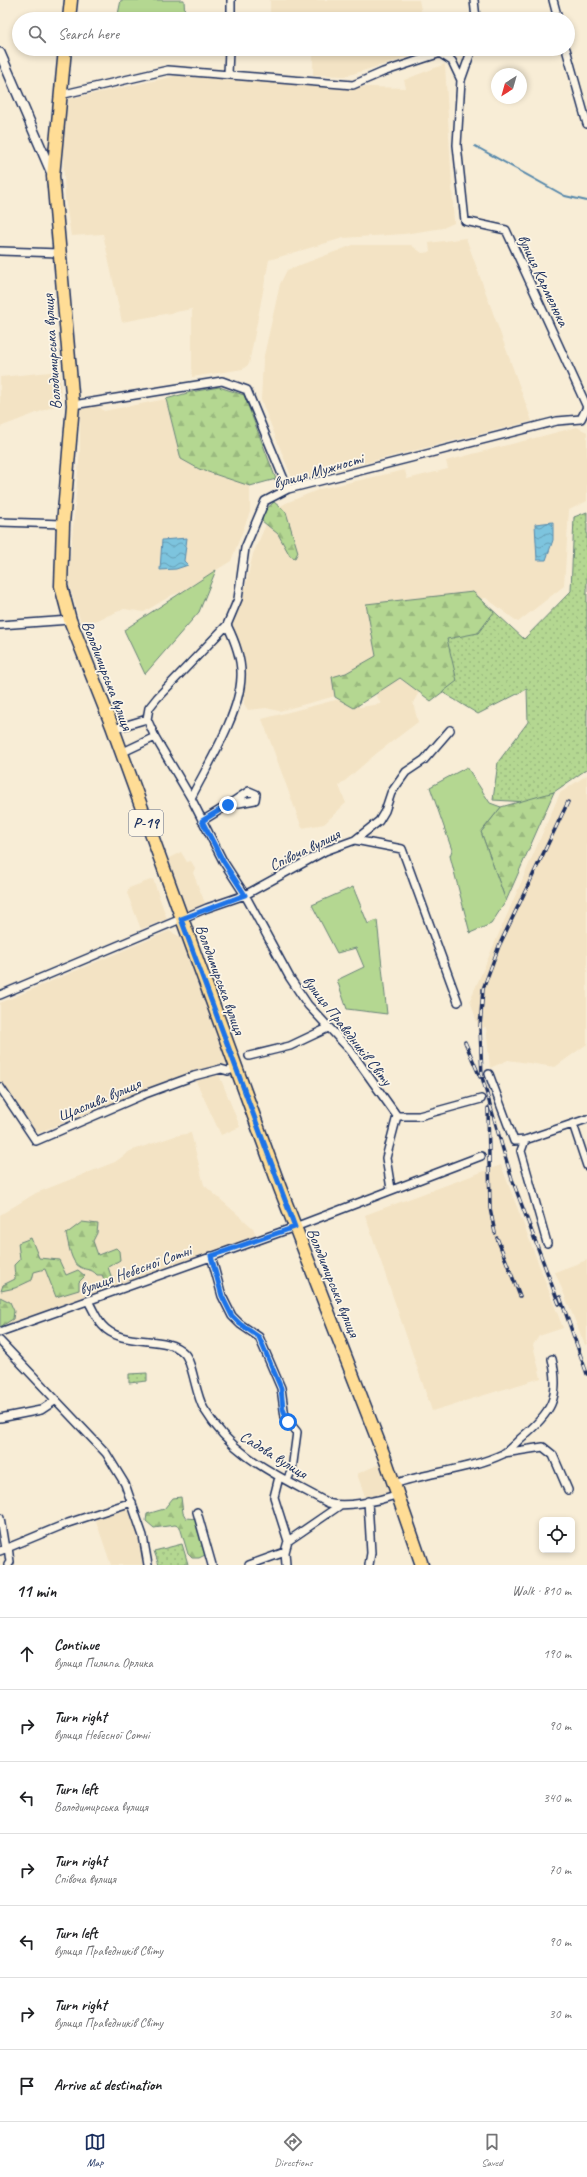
<!DOCTYPE html>
<meta charset="utf-8">
<style>
body{margin:0;font-family:Caveat,sans-serif;background:#f6f6f6;color:#202124}
.controls{position:absolute;right:12px;bottom:12px;display:grid;overflow:hidden;border-radius:6px;box-shadow:0 2px 6px #0003}
.controls button{width:36px;height:36px;display:grid;place-items:center;padding:0;border:0;border-bottom:1px solid #e0e0e0;background:#fff;color:#202124;font:20px sans-serif}
.compass{position:absolute;left:491px;top:68px;width:36px;height:36px;border-radius:50%;background:#fff;box-shadow:0 2px 6px #0003;rotate:217deg}
.stop{position:absolute;width:12px;height:12px;margin:-9px;border:3px solid #1a73e8;border-radius:50%;background:#fff}
.stop.end{background:#1a73e8;border-color:#fff;box-shadow:0 1px 4px #0008}
.list{margin:0;padding:0;list-style:none}
h2{display:flex;justify-content:space-between;align-items:center;height:52px;margin:0;padding:0 16px;font-size:17px}
h2 small{font-size:13px;font-weight:400;color:#757577}
.list li{display:grid;grid-template-columns:26px 1fr auto;gap:12px;align-items:center;box-sizing:border-box;height:72px;padding:0 16px;border-top:1px solid #e0e0e0}
.list b{display:block;font-size:15px;white-space:nowrap}
.list p{margin:0;font-size:13px;white-space:nowrap;color:#757577}
.list em{font-size:13px;font-style:normal;color:#757577}
.icon{flex:none;width:22px;height:22px;fill:none;stroke:currentColor;stroke-width:2;stroke-linecap:round;stroke-linejoin:round}
.map{position:relative;flex:none;width:587px;height:1565px;overflow:hidden}
.search{position:absolute;background:#fff;box-shadow:0 2px 6px #0003;left:12px;right:12px;top:12px;height:44px;display:flex;align-items:center;gap:10px;box-sizing:border-box;padding:0 14px;border-radius:22px;color:#757577;font-size:15px}
.sheet{height:556px;background:#fff}
nav{display:flex;justify-content:space-around;align-items:center;box-sizing:border-box;height:56px;border-top:1px solid #e0e0e0;background:#fff;font-size:11px;color:#757577}
nav a{display:grid;justify-items:center;gap:2px}
nav .on{color:#1b2f5e}
.map>svg:first-child{display:block}
.built{fill:#f3e3c4}
.grass{fill:url(#grass-dots);stroke:#688378}
.forest{fill:url(#forest-firs);stroke:#688378}
.garden{fill:#b4d791;stroke:#688378}
.water{fill:url(#water-waves);stroke:#5688ab}
.lines{fill:none;stroke-linecap:round;stroke-linejoin:round}
.stream{stroke:#5688ab;stroke-width:2}
.minor-casing{stroke:#1b2f5e;stroke-width:10}
.tertiary-casing{stroke:#1b2f5e;stroke-width:12}
.primary-casing{stroke:#1b2f5e;stroke-width:15}
.minor{stroke:#fcf5e5;stroke-width:7}
.tertiary{stroke:#fcf5e5;stroke-width:9}
.primary{stroke:#ffdd96;stroke-width:12}
.rail-casing{stroke:#1b2f5e;stroke-width:3.5}
.rail{stroke:#fcf5e5;stroke-width:2;stroke-dasharray:6;stroke-linecap:butt}
.route{stroke:#1a73e8;stroke-width:5}
.labels{text-anchor:middle;stroke-width:3.5;stroke-linejoin:round;paint-order:stroke}
.shield{fill:#fcf5e5;stroke:#5e6a86;stroke-width:1}
.shield-label{font-size:15px;font-weight:bold;fill:#1b2f5e}
.street-label{font-size:16px;fill:#1b2f5e;stroke:#fcf5e5}
</style>
<div class="map">
<svg width="587" height="1565" viewBox="0 0 587 1565">
<defs>
<pattern id="grass-dots" width="8" height="8" patternUnits="userSpaceOnUse"><rect width="8" height="8" fill="#b4d791"/><path d="M2 2h.1M6 6h.1" fill="none" stroke="#9ab97f" stroke-width="1.8" stroke-linecap="round"/></pattern>
<pattern id="forest-firs" width="22" height="20" patternUnits="userSpaceOnUse"><rect width="22" height="20" fill="#b4d791"/><path d="M5 1l3.5 6h-7zM16 11l3.5 6h-7z" fill="#9ab97f"/></pattern>
<pattern id="water-waves" width="16" height="10" patternUnits="userSpaceOnUse"><rect width="16" height="10" fill="#7dc4de"/><path d="M0 5q4-4 8 0t8 0" fill="none" stroke="#66a0b7"/></pattern>
</defs>
<rect width="100%" height="100%" fill="#f8edd6"/>
<filter id="ink" filterUnits="userSpaceOnUse"><feTurbulence type="fractalNoise" baseFrequency=".025" numOctaves="2"/><feDisplacementMap in="SourceGraphic" scale="8" xChannelSelector="R" yChannelSelector="G"/><feConvolveMatrix kernelMatrix="1 2 1 2 8 2 1 2 1" color-interpolation-filters="sRGB"/></filter>
<g filter="url(#ink)">
<path class="built" d="M 270,0 L 419,0 L 423,19 L 270,19 Z
M 313,49 L 428,49 L 428,51 L 346,76 L 313,75 Z
M 445,64 L 454,223 L 443,228 L 404,234 L 343,238 L 269,260 L 249,364 L 243,369 L 192,377 L 192,309 L 122,322 L 103,234 L 71,236 L 65,198 L 62,137 L 69,99 L 176,76 L 331,86 L 406,88 L 404,80 Z
M 466,238 L 532,421 L 293,481 L 261,400 L 263,360 L 280,284 L 287,270 L 353,245 L 411,245 L 422,253 L 430,252 L 429,243 Z
M 60,371 L 61,401 L 60,404 L 0,427 L 0,377 Z
M 166,399 L 181,459 L 199,469 L 250,486 L 250,512 L 231,561 L 179,593 L 172,595 L 144,612 L 124,609 L 82,626 L 68,582 L 80,451 L 80,408 L 96,404 L 104,411 Z
M 577,427 L 587,432 L 587,501 L 569,510 L 564,586 L 518,622 L 486,598 L 373,610 L 380,660 L 343,694 L 279,711 L 266,708 L 248,710 L 244,704 L 243,663 L 232,626 L 242,601 L 253,554 L 272,511 L 286,503 L 320,489 L 405,470 L 407,479 L 448,469 L 446,461 Z
M 400,679 L 419,692 L 413,703 L 418,722 L 377,753 L 339,786 L 346,803 L 324,824 L 302,828 L 262,719 L 351,696 L 355,697 L 359,707 L 381,704 L 374,690 L 380,683 Z
M 587,775 L 587,1044 L 555,1067 L 508,1060 L 490,1068 L 486,1027 L 479,1029 L 470,1000 L 560,793 Z
M 181,852 L 187,862 L 191,861 L 195,868 L 193,873 L 207,908 L 181,919 L 161,862 Z
M 153,879 L 167,919 L 141,929 L 127,893 L 129,888 Z
M 169,931 L 181,937 L 228,1063 L 138,1093 L 35,1134 L 0,1083 L 0,1003 Z
M 218,1072 L 240,1127 L 221,1135 L 195,1079 Z
M 191,1133 L 204,1185 L 253,1228 L 258,1240 L 0,1332 L 0,1215 L 36,1193 L 115,1162 L 130,1151 L 175,1136 Z
M 501,1165 L 563,1328 L 539,1336 L 533,1345 L 541,1378 L 432,1411 L 365,1215 Z
M 587,1260 L 587,1344 L 585,1345 L 555,1272 Z
M 386,1461 L 396,1495 L 366,1499 L 357,1474 Z
M 131,1506 L 141,1539 L 146,1565 L 111,1565 L 95,1518 Z"/>
<path class="grass" d="M 587,512 L 587,769 L 554,792 L 527,802 L 493,800 L 498,762 L 528,722 L 527,689 L 478,714 L 393,662 L 473,592 L 524,639 L 571,591 L 574,517 Z
M 147,1373 L 147,1381 L 129,1383 L 129,1374 Z
M 182,1544 L 188,1564 L 159,1565 L 154,1551 Z"/>
<path class="forest" d="M 219,387 L 244,395 L 276,479 L 250,486 L 199,469 L 181,459 L 166,399 L 191,392 Z
M 274,502 L 286,512 L 298,552 L 295,558 L 290,556 L 278,534 L 262,521 L 263,512 Z
M 473,592 L 494,612 L 478,633 L 447,639 L 457,681 L 431,701 L 400,678 L 354,708 L 335,697 L 332,677 L 346,673 L 376,656 L 366,604 Z
M 554,792 L 506,901 L 481,832 L 501,807 Z
M 82,1222 L 98,1224 L 97,1233 L 93,1241 L 98,1255 L 116,1248 L 119,1251 L 120,1260 L 108,1267 L 113,1282 L 105,1281 L 102,1275 L 97,1275 C 91,1268 87,1271 80,1267 C 70,1262 69,1244 66,1234 Z
M 31,1238 L 39,1258 L 59,1260 L 66,1275 L 78,1270 L 85,1276 L 79,1282 L 79,1290 L 56,1297 L 45,1269 L 34,1272 L 32,1280 L 15,1288 L 1,1291 L 3,1285 L 15,1279 L 14,1265 L 20,1259 L 18,1243 Z
M 0,1297 L 10,1302 L 14,1311 L 13,1319 L 0,1327 Z
M 181,1497 L 183,1513 L 186,1518 L 197,1519 L 207,1554 L 199,1558 L 192,1558 L 188,1554 L 180,1527 L 175,1525 L 154,1528 L 146,1521 L 147,1514 L 164,1509 L 173,1498 Z"/>
<path class="garden" d="M 121,0 L 184,0 L 185,19 L 117,19 Z
M 216,570 L 199,612 L 145,674 L 124,630 Z
M 467,767 L 490,803 L 501,807 L 481,832 L 506,901 L 491,924 L 470,933 L 450,856 L 452,850 L 430,787 Z
M 353,887 L 368,924 L 377,920 L 387,1014 L 347,1009 L 337,980 L 364,967 L 356,948 L 337,953 L 312,905 Z"/>
<path class="water" d="M 553,522 L 553,540 L 546,560 L 537,560 L 535,524 Z
M 187,538 L 184,561 L 188,565 L 176,569 L 160,570 L 162,540 Z"/>
<g class="lines">
<path class="stream" d="M 475,146 L 565,196 L 587,201"/>
<defs>
<path id="minor" d="M 474,0 L 476,19
M 553,0 L 558,19
M 231,19 L 231,0
M 472,49 L 461,80 L 457,145 L 465,221 L 506,230 L 587,407
M 566,49 L 587,124
M 441,54 L 452,61 L 461,80
M 228,74 L 229,49
M 60,95 L 168,70 L 353,85 L 383,72 L 453,49
M 0,251 L 60,253
M 73,405 L 222,381 L 247,390 L 288,489
M 0,522 L 63,524
M 0,625 L 70,620
M 147,719 L 149,708 L 157,698 L 227,625 L 238,599 L 245,548 L 265,501 L 288,489 L 557,421 L 581,419 L 587,407
M 113,729 L 147,719 L 155,737 L 121,753
M 155,737 L 191,798 L 223,861 L 245,895 L 290,978 L 308,1005 L 350,1050 L 397,1116 L 419,1116 L 481,1099
M 191,798 C 208,764 240,714 241,677 C 242,659 235,641 227,625
M 202,821 L 228,805 L 255,800 L 256,794 L 249,791 L 228,805
M 355,840 L 379,821 L 385,811 L 391,793 L 406,772 L 424,760 L 450,730
M 0,995 L 207,908 L 245,895 L 325,851 L 355,840 L 402,849 L 458,1002
M 249,1056 L 290,1046 L 328,1028
M 489,1074 L 514,1141 L 525,1140 L 587,1119
M 0,1087 L 36,1141 L 145,1094 L 194,1076 L 221,1069 L 228,1071 L 236,1068
M 573,1124 L 587,1166
M 525,1140 L 521,1151 L 547,1243
M 391,1189 L 386,1158 L 397,1116
M 211,1256 L 222,1296 L 232,1316 L 240,1324 L 259,1337 L 281,1388 L 285,1417 L 297,1432 L 292,1470 L 287,1480
M 88,1301 C 93,1309 96,1318 102,1325 C 122,1349 165,1333 184,1353 C 193,1362 195,1394 204,1409 C 234,1459 280,1476 328,1503 C 345,1508 378,1501 396,1495
M 0,1332 L 295,1227 L 481,1156
M 0,1341 L 106,1453 L 125,1484 L 143,1536 L 148,1565
M 0,1418 L 41,1410 L 56,1400
M 504,1453 L 543,1447 L 553,1455 L 568,1490
M 279,1477 L 274,1497 L 288,1541 L 285,1552 L 286,1565
M 394,1484 C 429,1472 469,1470 503,1454 C 509,1450 516,1443 521,1438 C 551,1413 561,1398 552,1359
M 368,1501 L 371,1553 L 369,1565
M 197,1512 L 212,1565
M 0,1518 L 5,1549
M 288,1541 L 339,1506
M 0,1551 L 68,1523 L 132,1502
M 8,1565 L 10,1562 L 8,1547
M 249,1565 L 285,1552"/>
<path id="tertiary" d="M 0,53 L 53,176"/>
<path id="primary" d="M 69,19 L 71,0
M 65,49 L 53,176 L 73,405 L 63,524 L 61,586 L 70,620 L 112,726 L 280,1188 L 386,1461 L 422,1565"/>
</defs>
<use href="#minor" class="minor-casing"/>
<use href="#tertiary" class="tertiary-casing"/>
<use href="#primary" class="primary-casing"/>
<use href="#minor" class="minor"/>
<use href="#tertiary" class="tertiary"/>
<use href="#primary" class="primary"/>
<defs>
<path id="rail" d="M 465,1042 L 480,1077
M 488,1108 L 490,1208 L 495,1233
M 497,1238 L 520,1296
M 560,1297 L 587,1374
M 559,1304 L 512,1179 L 502,1146 L 482,1077 L 480,1027 L 483,989 L 499,946 L 568,802"/>
</defs>
<use href="#rail" class="rail-casing"/>
<use href="#rail" class="rail"/>
</g>
</g>
<g class="lines" filter="url(#ink)">
<path class="route" d="M 228,805 L 202,821 L 223,861 L 245,895 L 181,919 L 295,1227 L 211,1256 L 222,1296 L 232,1316 L 240,1324 L 259,1337 L 281,1388 L 283,1409 L 288,1422"/>
</g>
<g class="labels">
<rect class="shield" x="129" y="810" width="34" height="26" rx="3"/>
<g class="shield-label">
<text x="146" y="828">Р-19</text>
</g>
<g class="street-label">
<text transform="translate(544 280) rotate(65)" y="6">вулиця Кармелюка</text>
<text transform="translate(51 352) rotate(-94)" y="6">Володимирська вулиця</text>
<text transform="translate(318 470) rotate(-16)" y="6">вулиця Мужності</text>
<text transform="translate(108 675) rotate(69)" y="6">Володимирська вулиця</text>
<text transform="translate(304 849) rotate(-26)" y="6">Співоча вулиця</text>
<text transform="translate(221 979) rotate(70)" y="6">Володимирська вулиця</text>
<text transform="translate(348 1030) rotate(52)" y="6">вулиця Праведників Світу</text>
<text transform="translate(99 1099) rotate(-23)" y="6">Щаслива вулиця</text>
<text transform="translate(135 1269) rotate(-20)" y="6">вулиця Небесної Сотні</text>
<text transform="translate(334 1282) rotate(68)" y="6">Володимирська вулиця</text>
<text transform="translate(274 1454) rotate(32)" y="6">Садова вулиця</text>
</g>
</g>
</svg>
<div class="controls">
<button><svg class="icon" aria-label="locate" viewBox="0 0 24 24"><circle cx="12" cy="12" r="6"/><path d="M12 2v4M12 18v4M2 12h4M18 12h4"/></svg></button>
</div>
<svg class="compass" viewBox="-18 -18 36 36"><path d="M0-13l5 13h-10z" fill="#e53935"/><path d="M0 13l5-13h-10z" fill="#757577"/></svg>
<div class="stop" style="left:288px;top:1422px"></div>
<div class="stop end" style="left:228px;top:805px"></div>
<div class="search"><svg class="icon" aria-label="search" viewBox="0 0 24 24"><circle cx="10" cy="10" r="6"/><path d="M15 15l6 6"/></svg>Search here</div>
</div>
<section class="sheet">
<h2>11 min<small>Walk · 810 m</small></h2>
<ul class="list">
<li><svg class="icon" aria-label="ahead" viewBox="0 0 24 24"><path d="M12 20V5M6 11l6-6 6 6"/></svg><div><b>Continue</b><p>вулиця Пилипа Орлика</p></div><em>190 m</em></li>
<li><svg class="icon" aria-label="right" viewBox="0 0 24 24"><path d="M7 20v-9h11M14 6l5 5-5 5"/></svg><div><b>Turn right</b><p>вулиця Небесної Сотні</p></div><em>90 m</em></li>
<li><svg class="icon" aria-label="left" viewBox="0 0 24 24"><path d="M17 20v-9H6M10 6l-5 5 5 5"/></svg><div><b>Turn left</b><p>Володимирська вулиця</p></div><em>340 m</em></li>
<li><svg class="icon" aria-label="right" viewBox="0 0 24 24"><path d="M7 20v-9h11M14 6l5 5-5 5"/></svg><div><b>Turn right</b><p>Співоча вулиця</p></div><em>70 m</em></li>
<li><svg class="icon" aria-label="left" viewBox="0 0 24 24"><path d="M17 20v-9H6M10 6l-5 5 5 5"/></svg><div><b>Turn left</b><p>вулиця Праведників Світу</p></div><em>90 m</em></li>
<li><svg class="icon" aria-label="right" viewBox="0 0 24 24"><path d="M7 20v-9h11M14 6l5 5-5 5"/></svg><div><b>Turn right</b><p>вулиця Праведників Світу</p></div><em>30 m</em></li>
<li><svg class="icon" aria-label="arrive" viewBox="0 0 24 24"><path d="M6 21V4h12l-3 4 3 4H6"/></svg><div><b>Arrive at destination</b></div></li>
</ul>
</section>
<nav>
<a class="on"><svg class="icon" aria-label="map" viewBox="0 0 24 24"><path d="M3 6l6-2 6 2 6-2v14l-6 2-6-2-6 2zM9 4v14M15 6v14"/></svg>Map</a>
<a><svg class="icon" aria-label="directions" viewBox="0 0 24 24"><path d="M12 3l9 9-9 9-9-9zM9 14v-3h6M13 9l2 2-2 2"/></svg>Directions</a>
<a><svg class="icon" aria-label="saved" viewBox="0 0 24 24"><path d="M7 4h10v16l-5-4-5 4z"/></svg>Saved</a>
</nav>
